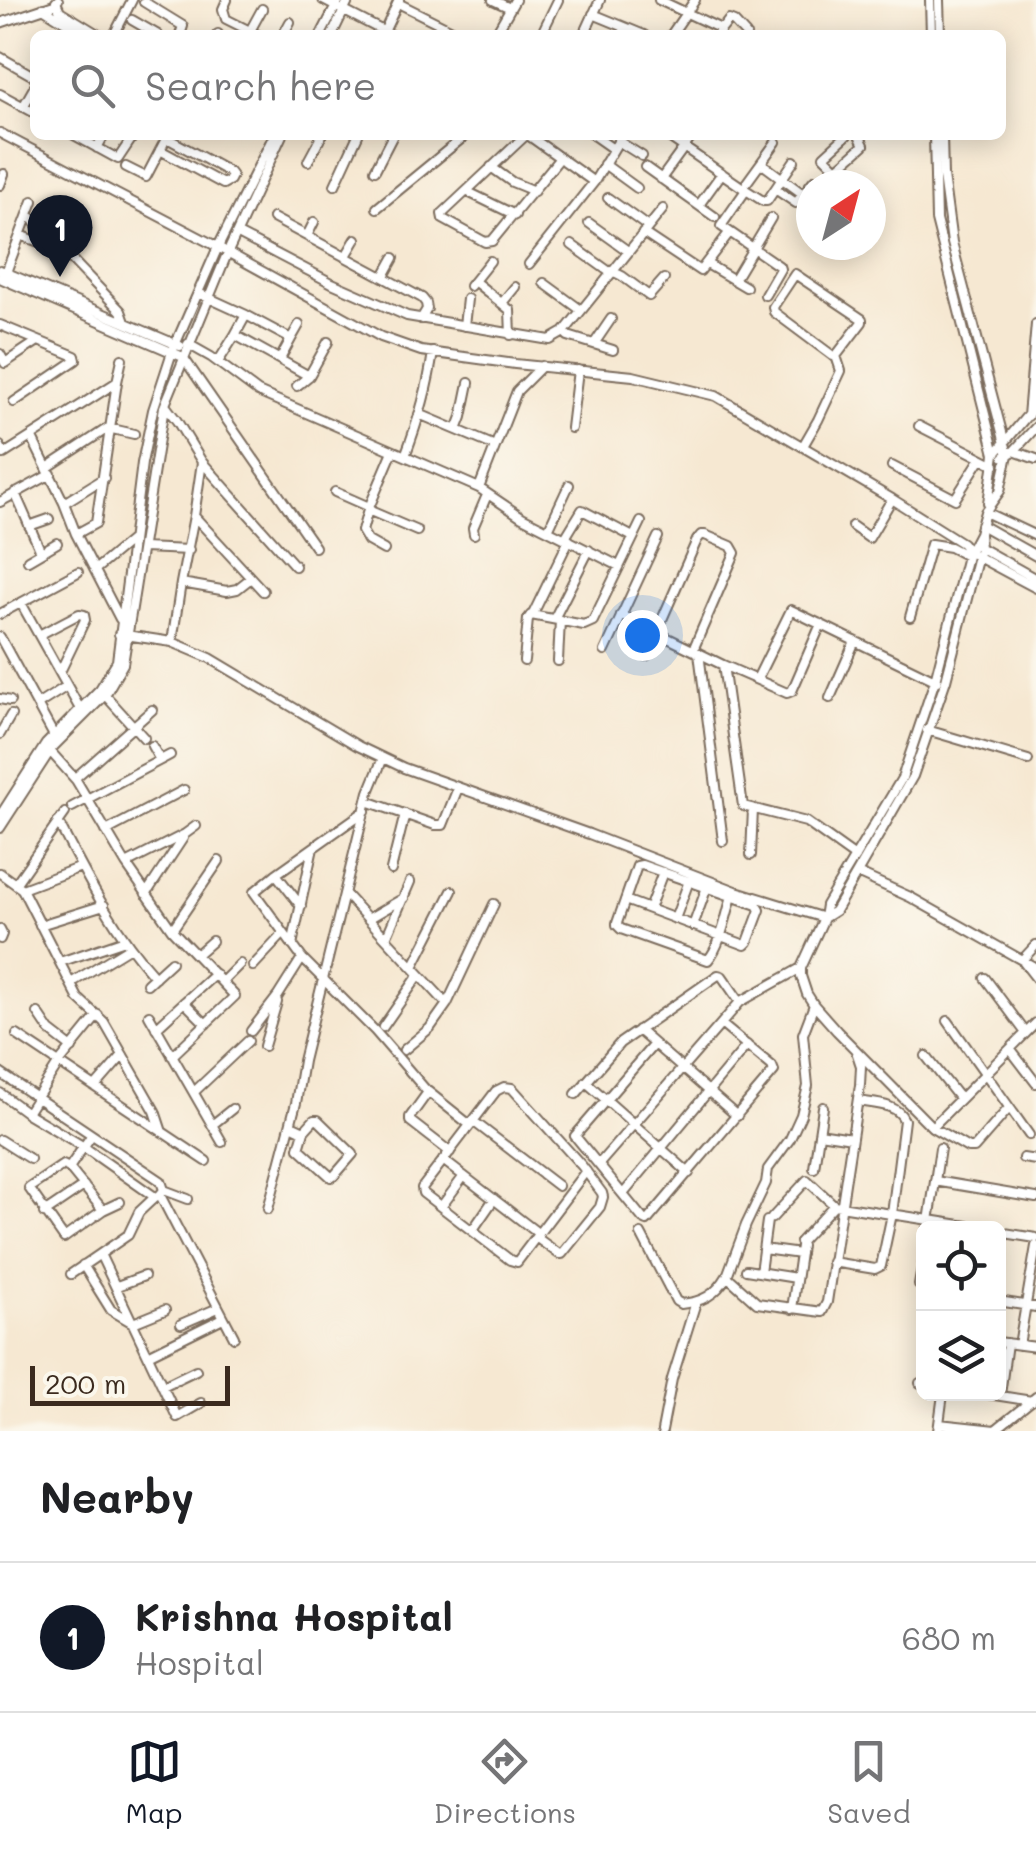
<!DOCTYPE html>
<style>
body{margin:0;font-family:Mali,sans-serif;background:#f6f6f6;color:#202124}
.controls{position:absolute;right:30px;bottom:30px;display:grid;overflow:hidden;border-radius:15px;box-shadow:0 5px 25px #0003}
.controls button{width:90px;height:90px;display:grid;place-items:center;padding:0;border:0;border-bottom:2px solid #e0e0e0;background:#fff;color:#202124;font:50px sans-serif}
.compass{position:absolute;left:796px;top:170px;width:90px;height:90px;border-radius:50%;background:#fff;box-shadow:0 5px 25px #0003;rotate:36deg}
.scale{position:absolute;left:30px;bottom:25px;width:200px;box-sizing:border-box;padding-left:10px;border:5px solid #3b2a1e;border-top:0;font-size:28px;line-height:35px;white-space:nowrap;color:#3b2a1e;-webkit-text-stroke:8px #fbf7ec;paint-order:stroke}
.you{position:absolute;left:642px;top:635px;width:35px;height:35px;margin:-25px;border:8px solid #fff;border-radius:50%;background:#1a73e8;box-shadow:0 0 0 15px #1a73e833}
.badge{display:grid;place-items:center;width:65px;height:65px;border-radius:50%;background:#111827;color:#fff;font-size:32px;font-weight:700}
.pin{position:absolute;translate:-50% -82px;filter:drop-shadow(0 2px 5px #0008)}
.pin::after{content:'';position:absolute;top:52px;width:35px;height:30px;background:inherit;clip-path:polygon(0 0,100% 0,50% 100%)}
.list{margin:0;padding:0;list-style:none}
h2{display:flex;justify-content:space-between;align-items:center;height:130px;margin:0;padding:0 40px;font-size:42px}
h2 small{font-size:32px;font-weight:400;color:#757577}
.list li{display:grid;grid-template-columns:65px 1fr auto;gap:30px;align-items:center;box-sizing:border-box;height:150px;padding:0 40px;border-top:2px solid #e0e0e0}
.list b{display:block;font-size:38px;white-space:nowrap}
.list p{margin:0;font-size:32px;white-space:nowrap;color:#757577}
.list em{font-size:32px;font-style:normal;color:#757577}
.icon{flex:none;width:55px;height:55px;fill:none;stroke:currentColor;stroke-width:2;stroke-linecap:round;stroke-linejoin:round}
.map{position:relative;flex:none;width:1036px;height:1431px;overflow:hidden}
.search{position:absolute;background:#fff;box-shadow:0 5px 25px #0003;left:30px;right:30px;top:30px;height:110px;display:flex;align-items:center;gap:25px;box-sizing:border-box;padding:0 35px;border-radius:15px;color:#757577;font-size:38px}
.sheet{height:280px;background:#fff}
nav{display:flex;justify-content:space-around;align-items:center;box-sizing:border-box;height:140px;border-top:2px solid #e0e0e0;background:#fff;font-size:28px;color:#757577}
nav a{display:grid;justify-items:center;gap:5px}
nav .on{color:#111827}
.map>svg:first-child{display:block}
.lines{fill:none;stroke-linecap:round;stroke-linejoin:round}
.minor-casing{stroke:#7c6c5d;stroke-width:12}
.minor{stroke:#fff;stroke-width:8}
</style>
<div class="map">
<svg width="1036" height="1431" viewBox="0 0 1036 1431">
<rect width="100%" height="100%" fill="#fbf7ec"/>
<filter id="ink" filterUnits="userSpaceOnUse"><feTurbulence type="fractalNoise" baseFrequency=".01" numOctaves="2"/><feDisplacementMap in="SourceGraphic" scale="20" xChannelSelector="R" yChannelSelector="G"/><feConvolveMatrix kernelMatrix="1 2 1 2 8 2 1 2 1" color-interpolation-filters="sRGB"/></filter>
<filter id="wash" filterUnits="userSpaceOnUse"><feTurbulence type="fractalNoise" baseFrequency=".0048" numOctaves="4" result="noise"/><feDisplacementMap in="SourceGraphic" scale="40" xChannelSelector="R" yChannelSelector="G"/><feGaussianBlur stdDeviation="2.25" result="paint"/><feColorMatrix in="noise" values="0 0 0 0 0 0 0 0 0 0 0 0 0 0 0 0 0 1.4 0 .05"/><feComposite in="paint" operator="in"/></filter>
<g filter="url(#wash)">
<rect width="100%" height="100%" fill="#f6e8d2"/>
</g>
<g filter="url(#ink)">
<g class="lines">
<defs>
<path id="minor" d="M 58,0 L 56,2 L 60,11 L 99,35
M 227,0 L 223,9 L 226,19 L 258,35
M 323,0 L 391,35
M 493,0 L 510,8
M 659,0 L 721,29
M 930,0 L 931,35
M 939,0 L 940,35
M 144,2 L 183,26 L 180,35
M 398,3 L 462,35
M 43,8 L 86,35
M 593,14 L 627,28
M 132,20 L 158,35
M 0,23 L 57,4
M 250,31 L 262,9
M 384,32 L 399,0
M 114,35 L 132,0
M 217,35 L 218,34
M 283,35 L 290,22
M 321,35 L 339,0
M 332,35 L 349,0
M 495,35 L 515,0
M 541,35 L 558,0
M 584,35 L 600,0
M 621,35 L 627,28 L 644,35
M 671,35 L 695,0
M 717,35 L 729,20 L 734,22 L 746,35
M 0,57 L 35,77
M 0,94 L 35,113
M 23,107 L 35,86
M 0,133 L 218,247 L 381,337 L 421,351 L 515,364 L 633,376 L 716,396 L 892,499 L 962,543 L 969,552 L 1036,588
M 74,135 L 118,159 L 134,135
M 526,135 L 442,214 L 443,219 L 485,242 L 492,241 L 559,159
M 528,135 L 594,182
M 593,135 L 613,149
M 666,135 L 746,190 L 721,226 L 779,266 L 780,269 L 765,295
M 737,135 L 740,135
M 847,135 L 824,156 L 837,169 L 864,145 L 859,135
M 934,135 L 936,220 L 995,454 L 988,503
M 942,135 L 943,176 L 952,243 L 1008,455 L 1000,491 L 985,512 L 979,533 L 967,556 L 935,680 L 902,778 L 826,905 L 824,918 L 801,968 L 801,976 L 807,994 L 814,1005 L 837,1031 L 932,1127 L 968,1148 L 974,1148 L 1009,1108
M 618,141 L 642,156
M 97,148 L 104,135
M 160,150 L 223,184 L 230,180 L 232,176 L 229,172 L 167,138
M 308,161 L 322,135
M 761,163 L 803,194
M 604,164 L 637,188
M 126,167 L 146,177 L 168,135
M 491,167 L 512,182 L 534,191
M 645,167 L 715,217
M 375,170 L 393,135
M 661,179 L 693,135
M 747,182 L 776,142
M 0,185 L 4,174
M 335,185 L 358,135
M 775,189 L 796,203 L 814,180
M 746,190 L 763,201 L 767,201 L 794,161
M 468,192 L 515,215
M 608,198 L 648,227
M 699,205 L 722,173
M 377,208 L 466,135
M 28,214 L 121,311 L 125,322
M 273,218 L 422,298 L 426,303 L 427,309 L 421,319
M 589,223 L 628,251
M 643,233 L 700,271 L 729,233
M 238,234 L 332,283 L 407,316 L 550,340 L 564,332 L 663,209
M 20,235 L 42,243 L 57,244
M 307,236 L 314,222
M 572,245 L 611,273
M 346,256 L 356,239
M 529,264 L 594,182 L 622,135
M 707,264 L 746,287
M 0,270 L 180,346
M 612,271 L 622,276 L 649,296 L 664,279
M 5,275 L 33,201
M 384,276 L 394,258
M 0,278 L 183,357 L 315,547
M 734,280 L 771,218
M 474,281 L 510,310 L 511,335
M 544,283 L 581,310
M 470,286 L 490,261
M 198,293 L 246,315
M 502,303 L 515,287
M 0,325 L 75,356 L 76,360 L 14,402
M 464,326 L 467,299
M 564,332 L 568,336 L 613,350
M 291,339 L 299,325
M 188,344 L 211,357 L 258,392 L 479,488 L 522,517 L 619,566
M 594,344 L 611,319
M 0,354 L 5,363 L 38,341
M 280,359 L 291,339 L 246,315 L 235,335 L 309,376
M 218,362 L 235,335
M 297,386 L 309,376 L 328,342
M 165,405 L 177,421 L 202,462 L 295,566
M 419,414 L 495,446
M 1028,416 L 1036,324
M 919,426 L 995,465
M 571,428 L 578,370
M 457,430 L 462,417 L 469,383
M 32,438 L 64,503 L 76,534 L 96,523 L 117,382
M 0,446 L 4,454 L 117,382 L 122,359
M 803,446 L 818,420 L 841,371 L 836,356 L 862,322 L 862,319 L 795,274 L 773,307 L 774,312 L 833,356 L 836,356
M 1014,451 L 1036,427
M 995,454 L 1036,405
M 405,456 C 418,422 428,388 433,352
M 1004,457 L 1014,451 L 1036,459
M 202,462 L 194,516 L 263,591
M 892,466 L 955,499 L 981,458
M 47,468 L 108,428 L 134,434
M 479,488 L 517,391 L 542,366
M 335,492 L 369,507
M 15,493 L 41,552
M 0,502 L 51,474
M 64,503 L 104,478
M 368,510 L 417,531
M 985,512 L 1036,536
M 981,525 L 1036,556
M 29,526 L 49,519
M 852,526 L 869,538 L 892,499
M 548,530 L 569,485
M 76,534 L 120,619
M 474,534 L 473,528 L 487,495
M 565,538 L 582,510 L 633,537
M 979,547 L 1036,579
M 142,548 L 189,550
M 384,550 L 368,541 L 362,531 L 368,510 L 393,451
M 28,560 L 57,543
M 96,569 L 132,539
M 181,583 L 227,591 L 237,589 L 251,578
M 21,603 L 80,709
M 0,614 L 78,572
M 533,614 L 569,540
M 621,615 L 723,665 L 787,693 L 792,691 L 821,624
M 910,617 L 931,544 L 950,547 L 967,556
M 554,619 L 589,550
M 119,634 L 172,642 L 210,658 L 358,746 L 404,768 L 589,834 L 736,891 L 824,918
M 39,635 L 79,614 L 84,615 L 85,620 L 60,672
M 0,637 L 53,734
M 172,642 L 181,583 L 194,516
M 605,651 L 658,537
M 699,653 L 723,841
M 646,656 L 697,540 L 701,535 L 705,535 L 731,546 L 735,553 L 693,650
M 524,661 L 528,619 L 531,615 L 584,625 L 593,621 L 641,522
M 558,661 L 560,620
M 723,665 L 743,806 L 806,822 L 855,857
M 757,679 L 791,610 L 937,681
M 105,695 L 144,738
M 830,698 L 855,641
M 0,699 L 10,701
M 37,705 L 67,686
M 927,730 L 1028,760
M 0,734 L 11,715
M 152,746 L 160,760
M 50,751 L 76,780 L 126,864 L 172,930 L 235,996 L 172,1056
M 75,778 L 152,710
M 367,801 L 435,825 L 443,825 L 458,788
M 72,807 L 170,755
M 365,811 L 276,874 L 254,892 L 302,958 L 375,1031 L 425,1089 L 470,1125
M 0,816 L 46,744 L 100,689 L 117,661 L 142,463 L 153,410 L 172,352 L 218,247 L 274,135
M 58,822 C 86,876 114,932 155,977
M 0,828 L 52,748 L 105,695 L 123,664 L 164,407 L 227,254 L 282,135
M 106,831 L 184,790
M 751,855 L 753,809
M 126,864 L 185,834 L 196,826
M 391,870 L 405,814
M 0,873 L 22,889 L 78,998 L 104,1022 L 155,1111 L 162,1132
M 857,873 L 910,897 L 1036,968
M 276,874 L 301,906
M 16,883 L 65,813
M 22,889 L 81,867
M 146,894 L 183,838
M 345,894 L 447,1004
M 625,900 L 745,945 L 748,942 L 760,910 L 757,905 L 642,865 L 637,866 L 617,923 L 617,925 L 621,929 L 708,960 C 721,945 726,916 732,896
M 649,909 L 663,872
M 824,918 L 835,911 L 913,776 L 946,680 L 980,548 L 979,534
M 368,919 L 404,898
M 675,919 L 689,881
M 40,925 L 104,905
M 693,926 L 707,887
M 0,930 L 2,934 L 0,939
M 172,930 L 219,861
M 386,938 L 410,882
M 292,945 L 313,848
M 1036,945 L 1022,960 L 1036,978
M 196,955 L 212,941
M 60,962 L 125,940
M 253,966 L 283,934
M 413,967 L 452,891
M 985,978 L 1026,1033
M 223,981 L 240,964
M 71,983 L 130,947
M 147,984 L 171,962
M 184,1002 L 206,1024
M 38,1013 L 50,1031 L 72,1048
M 149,1015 L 222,1142
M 948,1021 L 1029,1135
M 383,1027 L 419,975
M 156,1028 L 215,974
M 638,1030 L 737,1116
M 251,1031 L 278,996 L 302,958
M 17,1035 L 206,1161
M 654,1044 L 575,1136 L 643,1219 L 647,1221 L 774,1071 L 772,1066 L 721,1024
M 264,1046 L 277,1002
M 1010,1049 L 1036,1083
M 404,1050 L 430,1028 L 447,1004 L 494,904
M 926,1056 L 960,1099
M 0,1073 L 161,1181 L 164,1190 L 160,1195 L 155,1197 L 84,1147 L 27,1113 L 0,1093
M 586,1082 L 689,1173
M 96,1086 L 123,1055
M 194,1092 L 248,1041
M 428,1092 L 410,1117 L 410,1121 L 450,1152
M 576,1094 L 620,1043 L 718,975 L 722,976 L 740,1002
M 27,1113 L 59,1063 L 98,1015
M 473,1121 L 558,1186
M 212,1125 L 232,1109
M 291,1125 L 304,1131 L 314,1120 L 318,1120 L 353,1154 L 334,1176 L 331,1177 L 299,1148 L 304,1131
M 932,1127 L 1036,1023
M 819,1133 L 852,1138
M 0,1140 L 30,1159
M 1023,1158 L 1036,1160
M 443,1160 L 539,1234
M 599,1164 L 740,1002 L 801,968
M 69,1168 L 63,1165 L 29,1188 L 64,1238 L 103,1210 L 69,1168 L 91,1136
M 814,1168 L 823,1107
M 935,1181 L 1036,1198
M 164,1190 L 188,1199
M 624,1193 L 747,1045
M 160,1195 L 234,1337
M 441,1207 L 464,1176
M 268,1209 L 296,1103 L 303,1061 L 369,792 L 383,758
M 103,1210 L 120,1202
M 44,1213 L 84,1186
M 772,1218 L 807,1180 L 834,1205 L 980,1228
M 928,1228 L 940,1148
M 472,1231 L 494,1199
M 998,1232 L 1036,1238
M 641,1234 L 676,1301 L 681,1304 C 702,1302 716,1295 727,1276 L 757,1303 L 822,1312 L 827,1302 L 860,1085 L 861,1066 L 856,1051
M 537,1238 L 559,1254 L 562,1254 L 600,1207 L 603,1197 L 602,1193 L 582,1166 L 512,1088 L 504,1087 L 496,1091 L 422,1188 L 423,1193 L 510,1260 L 517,1262 L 586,1171
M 800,1242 L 834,1205
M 763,1249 L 800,1254
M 100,1254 L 177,1417 L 201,1403
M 924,1257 L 919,1285 L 924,1289
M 832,1262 L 875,1269 L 881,1266 L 892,1214 L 904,1120 C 897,1103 874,1104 858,1101
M 83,1265 L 111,1310 L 133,1323 L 165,1310
M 746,1270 L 796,1278
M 760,1272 L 767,1221
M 71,1274 L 128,1235 L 139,1212 L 155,1197
M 727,1276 L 746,1225 L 766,1183 L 768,1169 L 790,1139 L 801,1115 L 808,1086 L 803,1034 L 814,1005
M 117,1286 L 144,1276
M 998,1301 L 1036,1307
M 792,1309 L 801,1246
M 181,1324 L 218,1308
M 998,1342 L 1036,1347
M 1019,1345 L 1036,1246
M 148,1355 L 223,1318
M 920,1383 L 924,1383
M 163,1386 L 196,1370
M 988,1394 L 1032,1401
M 1000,1395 L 1007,1343
M 939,1424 L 995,1430
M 662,1431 L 672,1379 L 696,1302
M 938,1431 L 943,1394
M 994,1431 L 1036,1397"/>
</defs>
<use href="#minor" class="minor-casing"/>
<use href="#minor" class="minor"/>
</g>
</g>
</svg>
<div class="controls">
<button><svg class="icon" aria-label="locate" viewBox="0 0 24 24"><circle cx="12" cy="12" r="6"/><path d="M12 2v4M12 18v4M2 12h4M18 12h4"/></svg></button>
<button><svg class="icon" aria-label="layers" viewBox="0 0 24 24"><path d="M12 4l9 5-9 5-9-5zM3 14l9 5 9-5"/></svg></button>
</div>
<svg class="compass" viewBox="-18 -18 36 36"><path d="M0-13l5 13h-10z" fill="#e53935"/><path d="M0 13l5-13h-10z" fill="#757577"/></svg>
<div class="scale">200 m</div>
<div class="you"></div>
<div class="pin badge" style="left:60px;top:277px">1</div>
<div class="search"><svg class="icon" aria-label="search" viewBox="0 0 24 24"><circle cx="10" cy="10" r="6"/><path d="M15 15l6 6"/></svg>Search here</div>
</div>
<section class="sheet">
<h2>Nearby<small></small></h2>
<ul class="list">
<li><span class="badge">1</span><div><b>Krishna Hospital</b><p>Hospital</p></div><em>680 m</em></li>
</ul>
</section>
<nav>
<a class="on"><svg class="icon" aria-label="map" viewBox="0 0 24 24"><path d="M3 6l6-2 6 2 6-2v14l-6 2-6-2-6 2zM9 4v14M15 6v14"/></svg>Map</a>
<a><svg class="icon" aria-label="directions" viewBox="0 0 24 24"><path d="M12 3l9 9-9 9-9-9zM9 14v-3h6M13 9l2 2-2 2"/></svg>Directions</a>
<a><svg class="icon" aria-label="saved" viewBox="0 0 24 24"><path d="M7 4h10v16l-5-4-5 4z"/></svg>Saved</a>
</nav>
